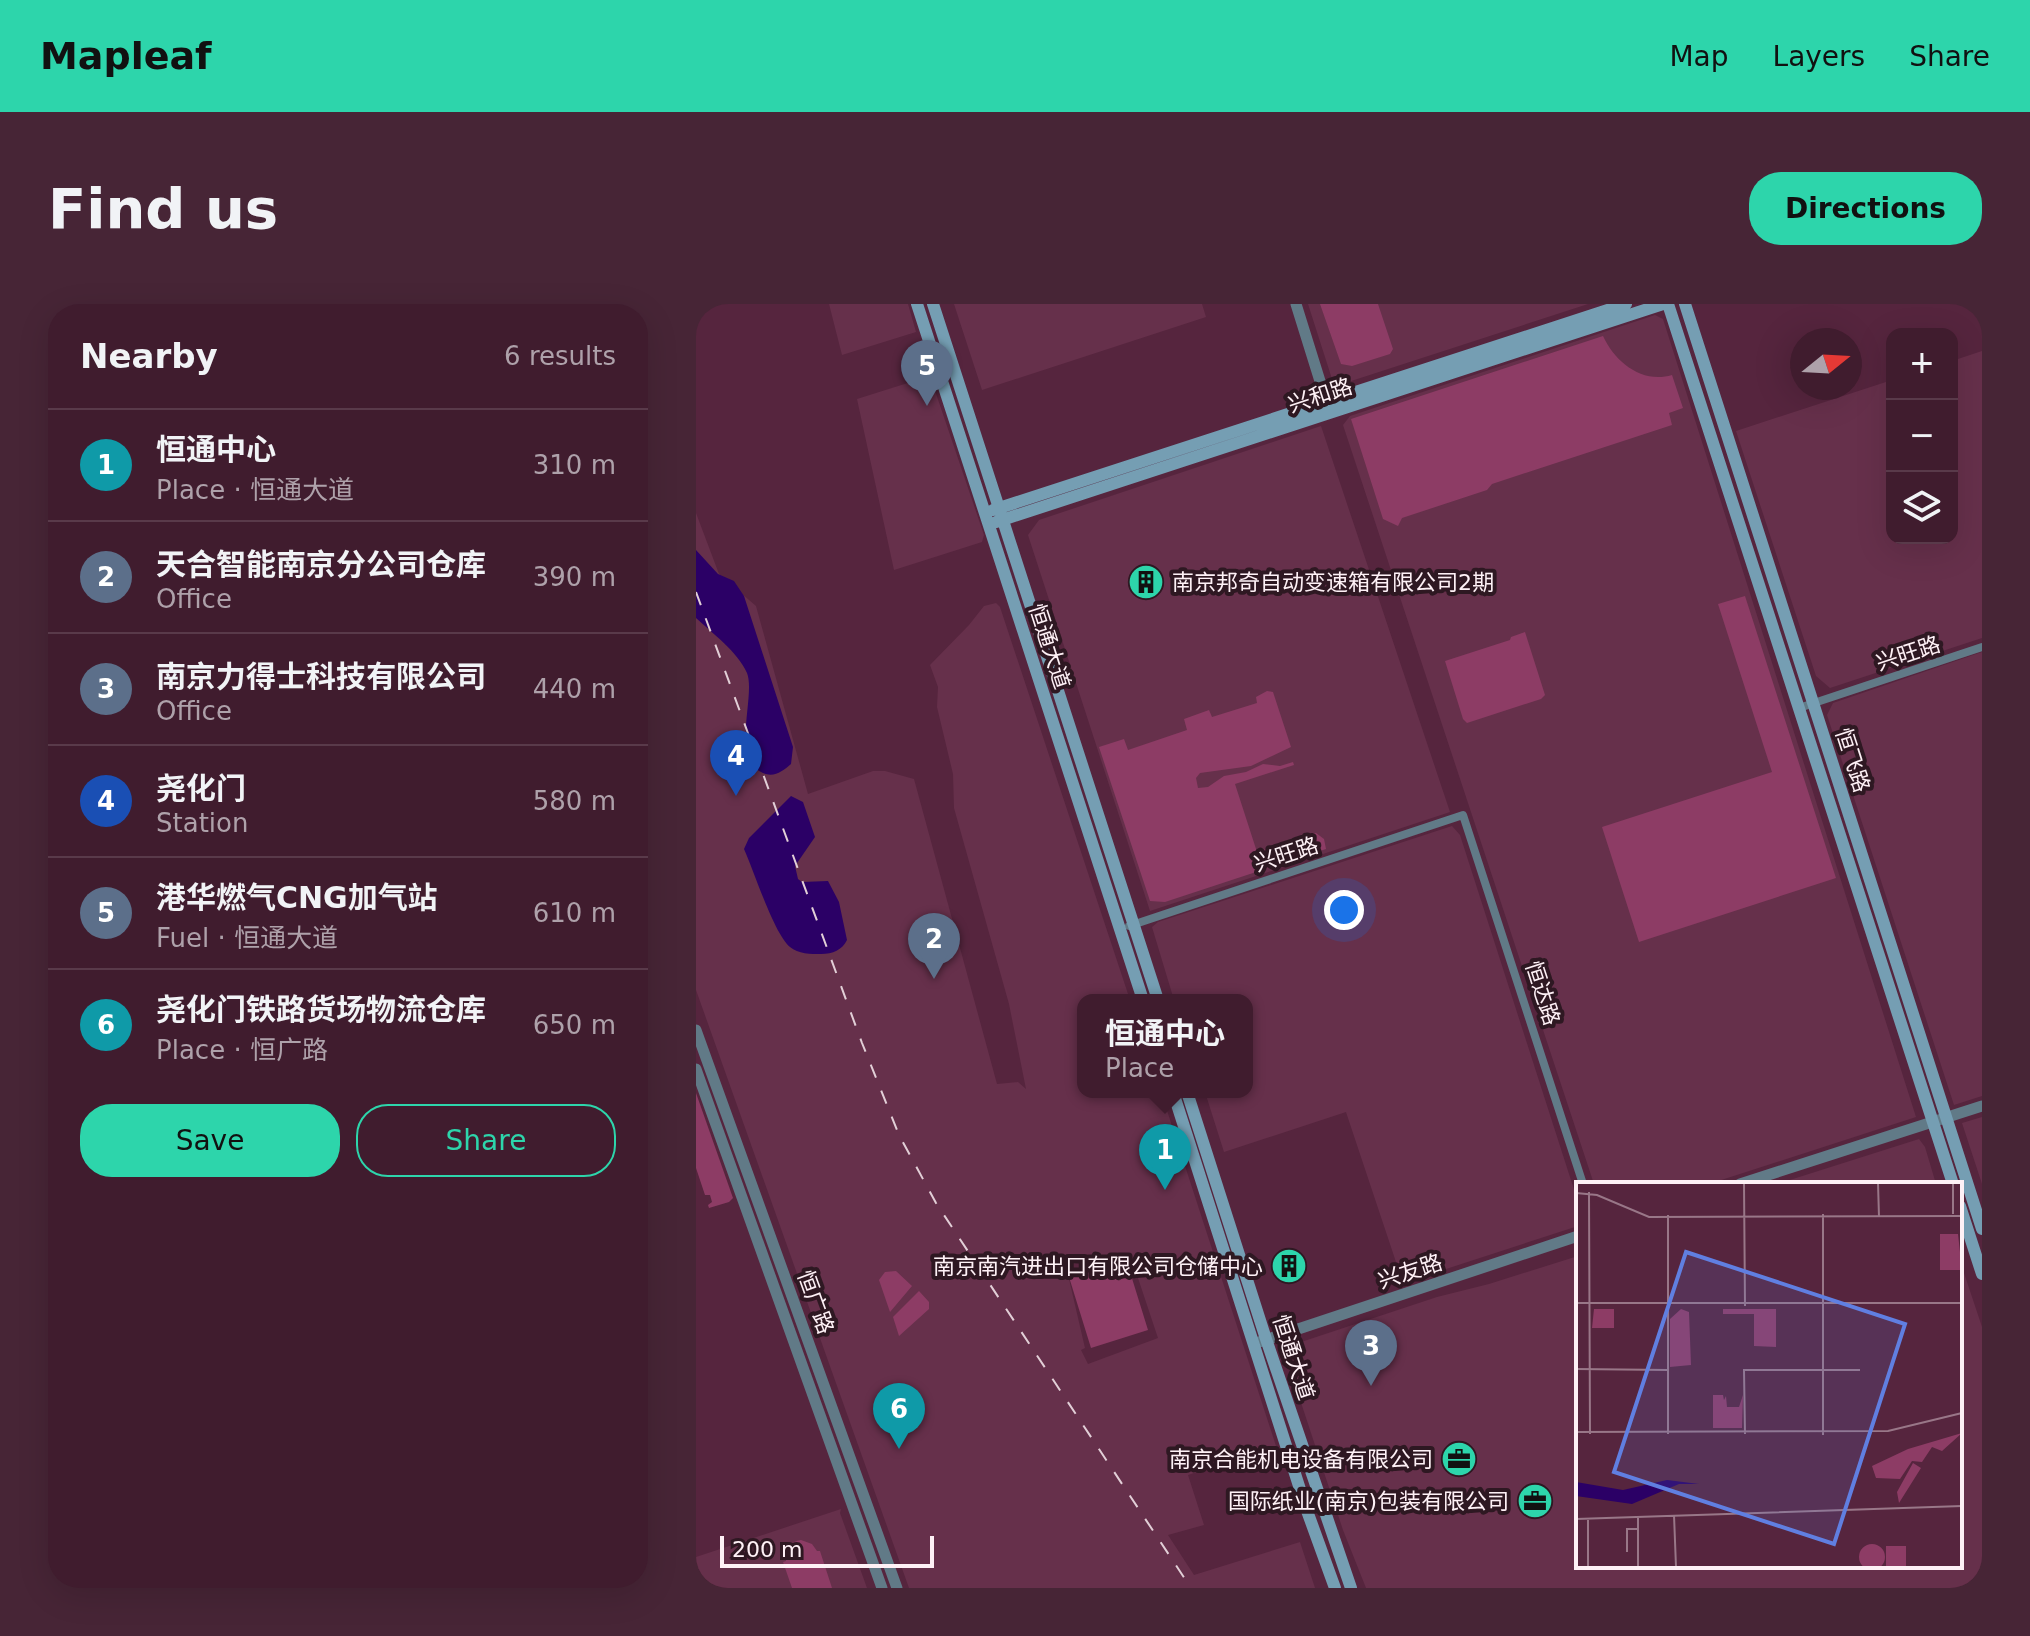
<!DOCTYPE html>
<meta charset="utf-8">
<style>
body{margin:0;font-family:"DejaVu Sans","Noto Sans SC",sans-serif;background:#472536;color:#f1f3f6}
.controls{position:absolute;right:24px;top:24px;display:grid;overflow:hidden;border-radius:16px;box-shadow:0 8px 32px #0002}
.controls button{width:72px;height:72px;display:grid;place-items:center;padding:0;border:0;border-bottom:2px solid #593a4a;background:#401c2e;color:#f1f3f6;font:40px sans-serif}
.compass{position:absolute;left:1094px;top:24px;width:72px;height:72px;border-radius:50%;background:#401c2e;box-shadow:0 8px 32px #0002;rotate:72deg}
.scale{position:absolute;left:24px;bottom:20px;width:214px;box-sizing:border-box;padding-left:8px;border:4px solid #fef1f6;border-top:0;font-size:22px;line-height:28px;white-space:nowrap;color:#fef1f6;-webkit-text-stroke:6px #2e1822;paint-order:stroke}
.you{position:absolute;left:648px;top:606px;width:28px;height:28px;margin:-20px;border:6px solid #fff;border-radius:50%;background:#1a73e8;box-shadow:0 0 0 12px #1a73e833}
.badge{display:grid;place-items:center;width:52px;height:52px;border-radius:50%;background:#2dd5ab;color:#fff;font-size:26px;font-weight:700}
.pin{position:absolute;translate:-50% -66px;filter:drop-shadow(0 2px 4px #0008)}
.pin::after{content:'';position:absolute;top:42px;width:28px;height:24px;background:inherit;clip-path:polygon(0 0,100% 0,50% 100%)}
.popup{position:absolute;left:381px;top:690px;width:176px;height:104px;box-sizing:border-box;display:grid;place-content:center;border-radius:16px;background:#401c2e;filter:drop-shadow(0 2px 6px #0005);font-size:26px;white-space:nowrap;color:#aea1aa}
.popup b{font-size:30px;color:#f1f3f6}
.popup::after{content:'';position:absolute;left:50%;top:100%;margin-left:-16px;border:16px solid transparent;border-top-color:#401c2e}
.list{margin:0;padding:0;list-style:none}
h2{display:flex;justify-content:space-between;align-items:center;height:104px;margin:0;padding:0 32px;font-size:34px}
h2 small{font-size:26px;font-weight:400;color:#aea1aa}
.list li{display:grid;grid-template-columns:52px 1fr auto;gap:24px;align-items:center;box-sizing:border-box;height:112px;padding:0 32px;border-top:2px solid #593a4a}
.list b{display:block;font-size:30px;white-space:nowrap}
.list p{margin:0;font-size:26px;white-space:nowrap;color:#aea1aa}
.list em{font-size:26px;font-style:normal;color:#aea1aa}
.actions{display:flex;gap:16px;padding:24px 32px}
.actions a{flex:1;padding:18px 0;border:2px solid #2dd5ab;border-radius:32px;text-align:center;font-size:28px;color:#2dd5ab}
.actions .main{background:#2dd5ab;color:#111}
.icon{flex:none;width:44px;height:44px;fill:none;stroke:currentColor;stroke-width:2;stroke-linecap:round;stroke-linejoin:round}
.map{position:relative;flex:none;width:1286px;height:1284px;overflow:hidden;border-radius:32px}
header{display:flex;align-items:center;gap:48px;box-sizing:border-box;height:112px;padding:0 40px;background:#2dd5ab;color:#111}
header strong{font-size:38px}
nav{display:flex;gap:44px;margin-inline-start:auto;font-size:28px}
.intro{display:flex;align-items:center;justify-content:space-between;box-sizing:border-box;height:192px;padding:0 48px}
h1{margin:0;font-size:56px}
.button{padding:20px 36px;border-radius:32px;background:#2dd5ab;color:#111;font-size:28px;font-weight:700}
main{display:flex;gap:48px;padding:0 48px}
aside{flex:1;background:#401c2e;border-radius:32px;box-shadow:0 8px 32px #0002}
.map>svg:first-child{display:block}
.built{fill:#66304b;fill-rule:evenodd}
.green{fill:#8d3c65}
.water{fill:#2b0066}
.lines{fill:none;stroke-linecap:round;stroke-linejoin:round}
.minor{stroke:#617a87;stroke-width:8}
.tertiary{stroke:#617a87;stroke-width:11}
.secondary{stroke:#759eb3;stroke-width:12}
.rail{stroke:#e2cfd7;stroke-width:2;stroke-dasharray:14 14;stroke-linecap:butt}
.labels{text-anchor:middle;stroke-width:8;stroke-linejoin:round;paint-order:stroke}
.street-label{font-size:22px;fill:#fef1f6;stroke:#2e1822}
.poi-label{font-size:22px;fill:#fef1f6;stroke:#2e1822;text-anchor:end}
.inset-road{fill:none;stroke:#978;stroke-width:2}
.view{fill:#607fe1;fill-opacity:0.15;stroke:#607fe1;stroke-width:4}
.inset-edge{fill:none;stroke:#fef1f6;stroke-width:4}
</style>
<header>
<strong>Mapleaf</strong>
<nav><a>Map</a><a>Layers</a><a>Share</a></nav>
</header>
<div class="intro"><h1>Find us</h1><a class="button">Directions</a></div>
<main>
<aside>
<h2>Nearby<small>6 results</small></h2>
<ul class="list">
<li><span class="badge" style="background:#0f9aa8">1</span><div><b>恒通中心</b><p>Place · 恒通大道</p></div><em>310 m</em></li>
<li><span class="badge" style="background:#5c6f8a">2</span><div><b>天合智能南京分公司仓库</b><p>Office</p></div><em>390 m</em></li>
<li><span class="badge" style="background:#5c6f8a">3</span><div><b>南京力得士科技有限公司</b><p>Office</p></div><em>440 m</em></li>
<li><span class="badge" style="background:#1a4fb4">4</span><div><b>尧化门</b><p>Station</p></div><em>580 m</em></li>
<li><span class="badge" style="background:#5c6f8a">5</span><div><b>港华燃气CNG加气站</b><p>Fuel · 恒通大道</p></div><em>610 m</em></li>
<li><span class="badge" style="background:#0f9aa8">6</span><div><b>尧化门铁路货场物流仓库</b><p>Place · 恒广路</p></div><em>650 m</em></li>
</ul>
<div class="actions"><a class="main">Save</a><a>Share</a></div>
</aside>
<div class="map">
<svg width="1286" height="1284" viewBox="0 0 1286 1284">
<rect width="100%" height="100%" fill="#56253e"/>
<path class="built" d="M 133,0 L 212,0 L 220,28 L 146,51 Z
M 258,0 L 506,0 L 510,13 L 286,86 Z
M 612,0 L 892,0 L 649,79 L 636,75 Z
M 959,11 L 967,15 L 1220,813 L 1013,880 L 898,880 L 647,121 L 654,112 Z
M 1286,47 L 1286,334 L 1134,384 L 1120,372 L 1040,127 L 1196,76 L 1196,234 L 1256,234 L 1256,57 Z
M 234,72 L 288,231 L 286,238 L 198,266 L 161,95 Z
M 625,122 L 754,508 L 454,607 L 332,231 L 343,216 Z
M 0,209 L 23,270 L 60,302 L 112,490 L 177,467 L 189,467 L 218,475 L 301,780 L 322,778 L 330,785 L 313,700 L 258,504 L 257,470 L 241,403 L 242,383 L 234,361 L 273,321 L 288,302 L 300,299 L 304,303 L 434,696 L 387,696 L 387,788 L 465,788 L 580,1142 L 492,1171 L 508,1221 L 472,1231 L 498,1271 L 604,1238 L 619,1284 L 213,1284 L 0,686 ZM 415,951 L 435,953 L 462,1034 L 392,1060 L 385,1046 L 389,1044 L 370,962 Z
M 1286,348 L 1286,792 L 1258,801 L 1131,411 L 1137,399 Z
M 756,522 L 764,531 L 882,898 L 882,922 L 707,979 L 650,808 L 528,848 L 509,788 L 551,788 L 551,696 L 478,696 L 456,623 L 462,618 Z
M 1286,813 L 1286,880 L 1266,819 Z
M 1223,835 L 1229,843 L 1240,880 L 1081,880 Z
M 882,952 L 882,1262 L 1264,1262 L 1264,957 L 1286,1023 L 1286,1284 L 670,1284 L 647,1226 L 587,1044 L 741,993 L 793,980 Z
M 145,1205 L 144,1209 L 171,1284 L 0,1284 L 0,1253 Z"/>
<path class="green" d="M 624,0 L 682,0 L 697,45 L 694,50 L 656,62 L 645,60 Z
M 907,32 C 919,58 946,80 976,71 L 987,104 L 973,109 L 976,121 L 796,180 L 791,186 L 706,214 L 702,222 L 687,215 L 655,115 Z
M 1049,292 L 1140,574 L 943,638 L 906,523 L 1076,468 L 1022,300 Z
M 829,328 L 849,391 L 845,395 L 771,419 L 767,415 L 749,357 L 814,336 L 815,333 Z
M 571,387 L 577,388 L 595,443 L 555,462 L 504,469 L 500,474 L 502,484 L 512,483 L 528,472 L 550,468 L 567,460 L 584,462 L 597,458 L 598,461 L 539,480 L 561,548 L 620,529 L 628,535 L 630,545 L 469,598 L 454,597 L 403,443 L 428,435 L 432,446 L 491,426 L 488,415 L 513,406 L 516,413 L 561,399 L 560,393 Z
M 0,789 L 37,894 L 33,898 L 13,904 L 12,901 L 16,898 L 14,891 L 9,891 L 0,864 Z
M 430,955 L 452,1026 L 395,1044 L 373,973 Z
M 200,967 L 216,982 L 194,1008 L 183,976 L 189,968 Z
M 223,987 L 233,998 L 233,1005 L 203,1032 L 197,1013 Z
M 105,1236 L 116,1240 L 121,1247 L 124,1247 L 136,1284 L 96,1284 L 87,1258 L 90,1257 C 88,1245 93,1238 105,1236 Z"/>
<path class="water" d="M 0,246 L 22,270 L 38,277 L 48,292 L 97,443 L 95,460 C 87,467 78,474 67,469 C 34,455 60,392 51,369 C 42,348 16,329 0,314 Z
M 95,492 L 107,498 L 119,533 L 99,562 L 102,575 L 106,578 L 132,577 L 143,598 L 151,636 C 146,646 137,650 125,650 C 115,650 102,650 94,643 C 78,630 58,567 48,545 L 53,534 Z"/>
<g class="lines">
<path class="minor" d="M 1103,404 L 1286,343
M 433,622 L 767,511 L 887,880"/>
<path class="tertiary" d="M 600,0 L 633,106
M 0,726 L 201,1284
M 0,765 L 186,1284
M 1044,880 L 1286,802
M 563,1038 L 882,932"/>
<path class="secondary" d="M 221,0 L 447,696
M 237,0 L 462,696
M 972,0 L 1257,880
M 989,0 L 1286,925
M 297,206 L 930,0
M 300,218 L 967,0
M 477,788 L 610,1204 L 639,1284
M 491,788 L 570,1035 L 655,1284
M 1264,902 L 1286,970"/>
<path class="rail" d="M 0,288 L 166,739 L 203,831 L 240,899 L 495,1284"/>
</g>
<defs>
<symbol id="building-disc" viewBox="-11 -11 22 22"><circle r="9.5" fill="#2dd5ab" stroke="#2e1822"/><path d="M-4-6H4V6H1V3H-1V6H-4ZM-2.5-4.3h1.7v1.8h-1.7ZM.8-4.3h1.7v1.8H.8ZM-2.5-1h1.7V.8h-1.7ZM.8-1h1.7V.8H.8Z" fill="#111"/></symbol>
<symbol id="office-disc" viewBox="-11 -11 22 22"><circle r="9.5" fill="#2dd5ab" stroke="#2e1822"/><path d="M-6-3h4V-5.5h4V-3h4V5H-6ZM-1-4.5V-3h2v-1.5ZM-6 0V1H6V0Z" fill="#111"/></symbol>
</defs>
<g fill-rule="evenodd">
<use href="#building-disc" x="430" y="258" width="40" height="40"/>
<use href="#building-disc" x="573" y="942" width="40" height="40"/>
<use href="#office-disc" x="743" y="1135" width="40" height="40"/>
<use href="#office-disc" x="819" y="1177" width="40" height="40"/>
</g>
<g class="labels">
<g class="street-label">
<text transform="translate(624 91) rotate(-18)" y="8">兴和路</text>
<text transform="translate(354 342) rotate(72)" y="8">恒通大道</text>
<text transform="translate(1212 349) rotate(-18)" y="8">兴旺路</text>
<text transform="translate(1157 456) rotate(72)" y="8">恒飞路</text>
<text transform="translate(590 550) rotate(-18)" y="8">兴旺路</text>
<text transform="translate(847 689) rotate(72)" y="8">恒达路</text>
<text transform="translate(714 967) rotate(-18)" y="8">兴友路</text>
<text transform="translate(120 998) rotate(70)" y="8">恒广路</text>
<text transform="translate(598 1053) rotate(72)" y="8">恒通大道</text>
</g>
<g class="poi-label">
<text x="476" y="286" text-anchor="start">南京邦奇自动变速箱有限公司2期</text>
<text x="567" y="970">南京南汽进出口有限公司仓储中心</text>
<text x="737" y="1163">南京合能机电设备有限公司</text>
<text x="813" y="1205">国际纸业(南京)包装有限公司</text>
</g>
</g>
<g transform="translate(880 878)">
<rect width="386" height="386" fill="#56253e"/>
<path d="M 364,52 L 382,52 L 386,88 L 364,88 ZM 18,127 L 38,127 L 38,146 L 16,146 ZM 105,127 L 113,130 L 115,183 L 94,185 L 94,137 ZM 147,127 L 200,127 L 200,165 L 178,164 L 178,132 L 147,132 ZM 137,213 L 147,213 L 148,218 L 150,214 L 151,225 L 163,225 L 167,213 L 166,246 L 137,246 ZM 386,251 L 366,269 L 356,265 L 346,280 L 336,279 L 324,297 L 300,296 L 296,284 L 332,267 ZM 337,281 L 345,286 L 323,321 L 321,310 ZM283 375a13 13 0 1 1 26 0a13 13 0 1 1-26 0ZM 310,364 L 330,364 L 330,385 L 310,385 Z" fill="#8d3c65"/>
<path d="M 91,298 L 123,302 L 103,302 L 56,322 L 0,314 L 0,300 L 47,308 Z" fill="#2b0066"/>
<path class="inset-road" d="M 168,1 L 169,124M 302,1 L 303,35M 13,10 L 14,252M 0,11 L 21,13 L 73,35 L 386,34M 247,32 L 247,253M 377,32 L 377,1M 92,33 L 92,252M 0,121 L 386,121M 0,187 L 92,188M 0,250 L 312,249 L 386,231M 169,252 L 168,188 L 284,188M 98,333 L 100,385M 0,337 L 386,324M 12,338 L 12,385M 51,370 L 51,347 L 61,347M 62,385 L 62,336"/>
<path class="view" d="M 110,70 L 329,142 L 258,362 L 38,290 Z"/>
<rect width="386" height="386" class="inset-edge"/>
</g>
</svg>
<div class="controls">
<button>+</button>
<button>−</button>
<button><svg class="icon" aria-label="layers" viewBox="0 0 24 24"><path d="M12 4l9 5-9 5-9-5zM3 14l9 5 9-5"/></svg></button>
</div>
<svg class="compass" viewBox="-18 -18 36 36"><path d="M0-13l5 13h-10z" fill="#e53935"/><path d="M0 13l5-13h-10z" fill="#aea1aa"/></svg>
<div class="scale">200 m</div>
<div class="you"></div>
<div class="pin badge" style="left:469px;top:886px;background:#0f9aa8">1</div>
<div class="popup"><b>恒通中心</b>Place</div>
<div class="pin badge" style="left:238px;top:675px;background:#5c6f8a">2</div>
<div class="pin badge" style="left:675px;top:1082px;background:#5c6f8a">3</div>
<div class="pin badge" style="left:40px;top:492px;background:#1a4fb4">4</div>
<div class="pin badge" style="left:231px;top:102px;background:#5c6f8a">5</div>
<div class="pin badge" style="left:203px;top:1145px;background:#0f9aa8">6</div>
</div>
</main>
